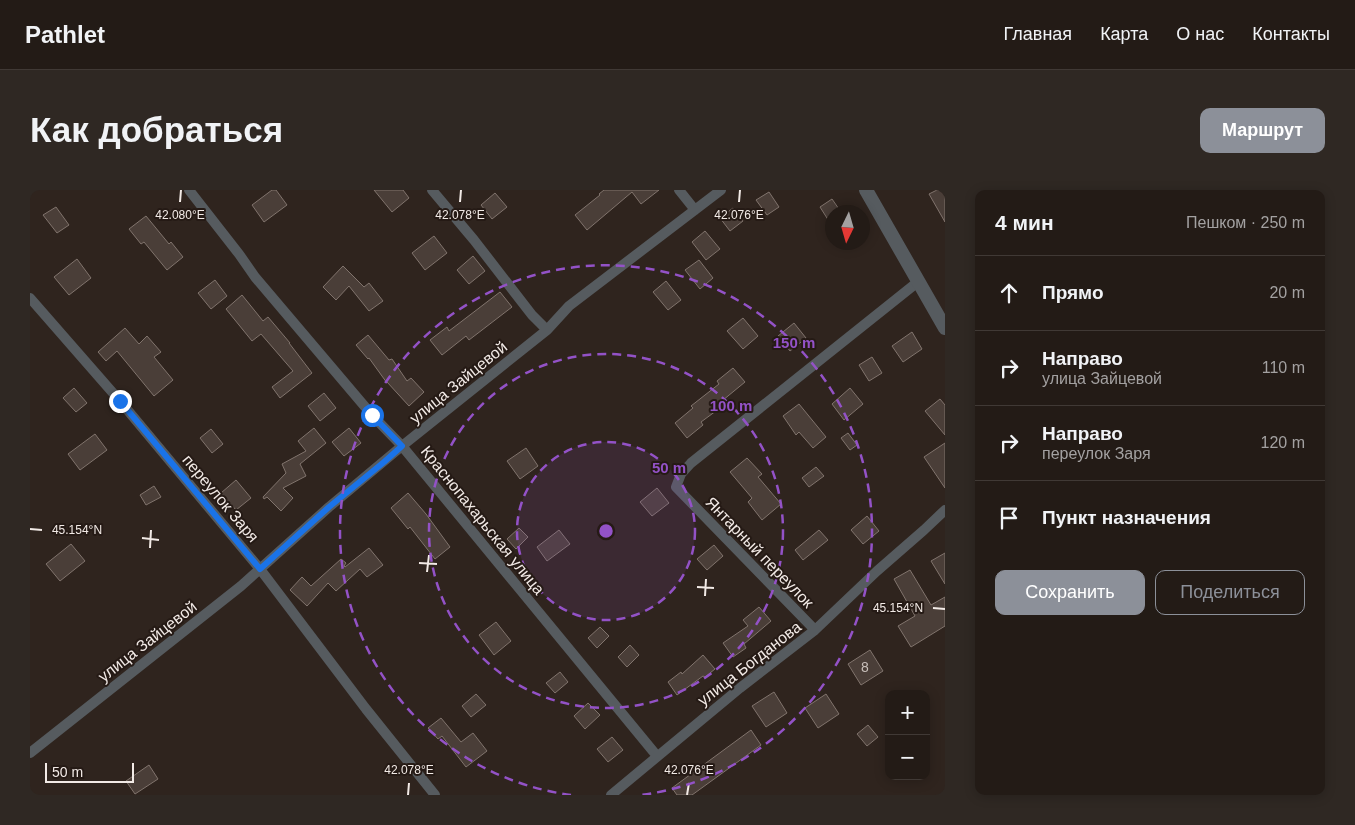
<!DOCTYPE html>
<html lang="ru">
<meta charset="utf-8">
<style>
body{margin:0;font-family:Helvetica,sans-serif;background:#2f2823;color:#f1f3f6}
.controls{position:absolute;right:15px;bottom:15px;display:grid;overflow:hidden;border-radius:10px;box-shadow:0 2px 12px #0003}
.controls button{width:45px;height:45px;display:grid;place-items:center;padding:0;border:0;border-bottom:1px solid #403935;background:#231b16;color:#f1f3f6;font:25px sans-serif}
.compass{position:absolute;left:795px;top:15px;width:45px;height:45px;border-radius:50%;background:#231b16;box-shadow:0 2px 12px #0003;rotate:185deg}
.scale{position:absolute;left:15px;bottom:12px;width:89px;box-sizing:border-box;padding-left:5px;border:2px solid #f2eae6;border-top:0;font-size:14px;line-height:18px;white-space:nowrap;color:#f2eae6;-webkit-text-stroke:4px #251a15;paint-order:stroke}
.stop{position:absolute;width:15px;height:15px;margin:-11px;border:4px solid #1a73e8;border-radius:50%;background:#fff}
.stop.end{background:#1a73e8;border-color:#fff;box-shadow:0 1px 5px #0008}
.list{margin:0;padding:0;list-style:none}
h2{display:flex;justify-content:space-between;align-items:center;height:65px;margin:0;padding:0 20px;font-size:21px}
h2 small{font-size:16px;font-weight:400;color:#a3a1a1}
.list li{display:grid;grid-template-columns:32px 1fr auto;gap:15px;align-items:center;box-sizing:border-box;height:75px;padding:0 20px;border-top:1px solid #403935}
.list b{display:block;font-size:19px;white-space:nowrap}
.list p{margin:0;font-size:16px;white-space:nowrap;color:#a3a1a1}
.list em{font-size:16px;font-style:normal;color:#a3a1a1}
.actions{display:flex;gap:10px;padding:15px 20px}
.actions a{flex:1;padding:11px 0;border:1px solid #8c9099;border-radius:10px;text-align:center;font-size:18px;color:#8c9099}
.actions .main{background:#8c9099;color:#fff}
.icon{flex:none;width:28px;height:28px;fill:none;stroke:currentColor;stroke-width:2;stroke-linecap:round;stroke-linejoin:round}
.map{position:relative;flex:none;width:915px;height:605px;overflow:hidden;border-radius:10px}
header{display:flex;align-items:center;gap:30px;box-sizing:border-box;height:70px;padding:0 25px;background:#231b16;border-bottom:1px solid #403935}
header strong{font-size:24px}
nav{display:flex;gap:28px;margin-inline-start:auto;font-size:18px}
.intro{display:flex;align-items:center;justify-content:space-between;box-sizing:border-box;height:120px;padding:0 30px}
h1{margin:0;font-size:35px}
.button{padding:12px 22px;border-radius:10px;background:#8c9099;color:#fff;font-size:18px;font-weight:700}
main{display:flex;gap:30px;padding:0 30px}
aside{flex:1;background:#231b16;border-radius:10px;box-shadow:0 2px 12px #0003}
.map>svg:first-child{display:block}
.building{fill:#4a3e38;stroke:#81746d}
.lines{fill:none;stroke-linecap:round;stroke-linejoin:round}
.minor{stroke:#565b5f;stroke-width:10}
.tertiary{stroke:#565b5f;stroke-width:14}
.route{stroke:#1a73e8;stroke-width:6}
.ticks{fill:none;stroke:#f2eae6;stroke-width:2}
.ring{fill:none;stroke:#9352c7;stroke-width:2.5;stroke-dasharray:9 6}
.labels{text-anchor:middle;stroke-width:4;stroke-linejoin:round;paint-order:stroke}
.number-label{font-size:14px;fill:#c8bfba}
.street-label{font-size:16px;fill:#f2eae6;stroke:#251a15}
.ticks-label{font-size:12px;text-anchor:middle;fill:#f2eae6;stroke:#251a15;stroke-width:4;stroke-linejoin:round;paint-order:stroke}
.centre{fill:#9352c7;stroke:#251a15;stroke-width:2.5}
.ring-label{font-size:15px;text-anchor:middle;font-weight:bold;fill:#9352c7;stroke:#251a15;stroke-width:4;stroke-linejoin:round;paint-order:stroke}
</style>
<header>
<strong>Pathlet</strong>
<nav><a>Главная</a><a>Карта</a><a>О нас</a><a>Контакты</a></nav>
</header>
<div class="intro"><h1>Как добраться</h1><a class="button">Маршрут</a></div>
<main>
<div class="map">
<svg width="915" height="605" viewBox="0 0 915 605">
<rect width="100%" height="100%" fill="#2f241e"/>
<path class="building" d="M 242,0 L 246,0 L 257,15 L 234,32 L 222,15 Z
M 344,0 L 373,0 L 379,8 L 362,22 Z
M 574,0 L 629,0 L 611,14 L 602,2 L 557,40 L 545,25 L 570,5 L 569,4 Z
M 907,0 L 915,0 L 915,32 L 899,4 Z
M 739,2 L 749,17 L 737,25 L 726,10 Z
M 465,3 L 477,17 L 462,29 L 451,15 Z
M 802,9 L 811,22 L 802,22 L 802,36 L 790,17 Z
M 26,17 L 39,35 L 27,43 L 13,25 Z
M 703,18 L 713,31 L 700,41 L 690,28 Z
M 116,26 L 139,54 L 141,52 L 153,67 L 137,80 L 114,52 L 111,54 L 99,39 Z
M 675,41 L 690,59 L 676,70 L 662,52 Z
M 404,46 L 417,63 L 395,80 L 382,63 Z
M 443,66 L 455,81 L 439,94 L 427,80 Z
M 47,69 L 61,88 L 39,105 L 24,87 Z
M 669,70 L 683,88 L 670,99 L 655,80 Z
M 313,76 L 334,97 L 339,93 L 353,111 L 339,121 L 319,96 L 306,110 L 293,97 Z
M 185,90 L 197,106 L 181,119 L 168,103 Z
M 636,91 L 651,110 L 638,120 L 623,102 Z
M 470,102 L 482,117 L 439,150 L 436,146 L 412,165 L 400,150 L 417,137 L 419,141 Z
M 212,105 L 233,131 L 238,127 L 260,153 L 259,153 L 282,183 L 250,208 L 242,197 L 263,181 L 231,144 L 222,151 L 196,119 Z
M 713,128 L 728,146 L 713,159 L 697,141 Z
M 764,133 L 776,148 L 760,161 L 748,146 Z
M 95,138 L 109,154 L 117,146 L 131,162 L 124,167 L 143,190 L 124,206 L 87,161 L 76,171 L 68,162 Z
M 882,142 L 892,159 L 873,172 L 862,156 Z
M 338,145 L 359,170 L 362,169 L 377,191 L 381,188 L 394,202 L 379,216 L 357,192 L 357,193 L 339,168 L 338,169 L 326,155 Z
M 842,167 L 852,183 L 839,191 L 829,175 Z
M 703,178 L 715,192 L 687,215 L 690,218 L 671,232 L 673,235 L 657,248 L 645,233 L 663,218 L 661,216 L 689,194 L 687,191 Z
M 44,198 L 57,213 L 46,222 L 33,208 Z
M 820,198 L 833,214 L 814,230 L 802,214 Z
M 294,203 L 306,218 L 290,231 L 278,216 Z
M 910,209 L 915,215 L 915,245 L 895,221 Z
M 769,214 L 796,247 L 783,258 L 769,242 L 766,245 L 753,226 Z
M 284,238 L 296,253 L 270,274 L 276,286 L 253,298 L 263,308 L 251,321 L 237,307 L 234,309 L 233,307 L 256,283 L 252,274 L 276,261 L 268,251 Z
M 319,238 L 331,253 L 314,266 L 302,252 Z
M 181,239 L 193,254 L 182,263 L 170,248 Z
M 818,243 L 827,255 L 820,260 L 811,248 Z
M 65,244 L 77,260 L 50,280 L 38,264 Z
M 915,253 L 915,298 L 894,267 Z
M 496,258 L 508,276 L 490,289 L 477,271 Z
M 717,268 L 732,284 L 728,287 L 751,314 L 732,330 L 718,312 L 722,308 L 700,282 Z
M 786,277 L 794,286 L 779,297 L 772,288 Z
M 206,290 L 221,308 L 206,320 L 191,303 Z
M 124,296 L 131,307 L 116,315 L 110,305 Z
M 627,298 L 639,313 L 622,326 L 610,312 Z
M 378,303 L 396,324 L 420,357 L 405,369 L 380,337 L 378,339 L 361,318 Z
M 837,326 L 849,341 L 833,354 L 821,340 Z
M 489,338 L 498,347 L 486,359 L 477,349 Z
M 529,340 L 540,354 L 517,371 L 507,357 Z
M 789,340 L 798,350 L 773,370 L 765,360 Z
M 41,354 L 55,371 L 30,391 L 16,374 Z
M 684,355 L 693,366 L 677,380 L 667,369 Z
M 339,358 L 353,375 L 337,387 L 330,379 L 306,401 L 298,393 L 277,416 L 260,400 L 272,387 L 281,396 L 311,369 L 316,373 L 314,376 L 315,377 Z
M 915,363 L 915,394 L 901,371 Z
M 880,380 L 901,415 L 915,407 L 915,436 L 881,457 L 868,436 L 885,426 L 864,389 Z
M 729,417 L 741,431 L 714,454 L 716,458 L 703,467 L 693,453 L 718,436 L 713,430 Z
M 466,432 L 481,451 L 464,465 L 449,445 Z
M 570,437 L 579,446 L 567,458 L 558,448 Z
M 600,455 L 609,465 L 597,477 L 588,467 Z
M 840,460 L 853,481 L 831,495 L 818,474 Z
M 673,465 L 685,479 L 675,487 L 673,486 L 647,505 L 638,492 L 651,482 L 652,484 Z
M 530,482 L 538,492 L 525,503 L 516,493 Z
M 744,502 L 757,523 L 736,537 L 722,516 Z
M 446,504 L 456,515 L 441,527 L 432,516 Z
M 796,504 L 809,524 L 788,538 L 775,518 Z
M 558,513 L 570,525 L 555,539 L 544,526 Z
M 411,528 L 431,552 L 443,543 L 457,561 L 436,577 L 412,546 L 408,549 L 398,538 Z
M 838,535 L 848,547 L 837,556 L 827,544 Z
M 721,540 L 731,555 L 662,605 L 647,605 L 642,598 Z
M 582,547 L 593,560 L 578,572 L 567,559 Z
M 119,575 L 128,589 L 105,604 L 96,591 Z"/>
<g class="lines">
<path class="minor" d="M 159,0 L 209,64 L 225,87 L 342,225 L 372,256 L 627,566
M 402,0 L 444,50 L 502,125 L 517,140
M 649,0 L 665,20
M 0,108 L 90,211 L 230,379 L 336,519 L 405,605
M 785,440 L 646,297 L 651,284 L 661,273 L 889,91
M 0,563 L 211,396 L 299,317 L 372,256 L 517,140 L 539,116 L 691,0
M 581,605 L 710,498 L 785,440 L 847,381 L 894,340 L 915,320"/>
<path class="tertiary" d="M 836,0 L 915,138"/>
</g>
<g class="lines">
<path class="route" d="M 90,211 L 230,379 L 299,317 L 354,272 L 372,256 L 342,225"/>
</g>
<path class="ticks" d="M 150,12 L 151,0M 430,12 L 431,0M 709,12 L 710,0M 0,339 L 12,340M 112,348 L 129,350M 120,358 L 121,340M 389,373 L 407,374M 397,382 L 399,365M 667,397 L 684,398M 675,406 L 676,389M 903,418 L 915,419M 378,605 L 379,593M 657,605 L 659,593"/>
<circle cx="576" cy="341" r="89" fill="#9352c7" fill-opacity=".12"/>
<g class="ring">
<circle cx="576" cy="341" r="89"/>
<circle cx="576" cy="341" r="177"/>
<path d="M541 605A266 266 0 1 1 611 605"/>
</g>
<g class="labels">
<g class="number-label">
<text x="835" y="482">8</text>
</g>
<g class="street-label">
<text transform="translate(428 192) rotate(-39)" y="6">улица Зайцевой</text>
<text transform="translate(191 308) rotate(50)" y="6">переулок Заря</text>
<text transform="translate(453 330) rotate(51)" y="6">Краснопахарьская улица</text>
<text transform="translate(730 362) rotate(46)" y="6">Янтарный переулок</text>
<text transform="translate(117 451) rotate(-38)" y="6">улица Зайцевой</text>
<text transform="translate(719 473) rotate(-38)" y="6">улица Богданова</text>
</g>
</g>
<g class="ticks-label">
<text x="150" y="29">42.080°E</text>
<text x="430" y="29">42.078°E</text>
<text x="709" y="29">42.076°E</text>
<text x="47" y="344">45.154°N</text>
<text x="868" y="422">45.154°N</text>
<text x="379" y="584">42.078°E</text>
<text x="659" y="584">42.076°E</text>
</g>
<circle cx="576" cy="341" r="8" class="centre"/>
<g class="ring-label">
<text x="764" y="158">150 m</text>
<text x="701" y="221">100 m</text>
<text x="639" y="283">50 m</text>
</g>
</svg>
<div class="controls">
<button>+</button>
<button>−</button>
</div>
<svg class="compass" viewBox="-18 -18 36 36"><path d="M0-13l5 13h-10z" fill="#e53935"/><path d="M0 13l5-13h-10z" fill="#a3a1a1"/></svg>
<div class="scale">50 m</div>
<div class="stop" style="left:342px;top:225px"></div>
<div class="stop end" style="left:90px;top:211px"></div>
</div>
<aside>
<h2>4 мин<small>Пешком · 250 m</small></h2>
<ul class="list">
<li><svg class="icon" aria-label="ahead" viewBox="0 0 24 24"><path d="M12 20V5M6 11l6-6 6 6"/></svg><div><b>Прямо</b></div><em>20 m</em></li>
<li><svg class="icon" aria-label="right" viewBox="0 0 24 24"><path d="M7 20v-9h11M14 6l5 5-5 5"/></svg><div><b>Направо</b><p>улица Зайцевой</p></div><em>110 m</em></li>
<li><svg class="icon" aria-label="right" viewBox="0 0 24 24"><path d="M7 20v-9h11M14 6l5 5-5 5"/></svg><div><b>Направо</b><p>переулок Заря</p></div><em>120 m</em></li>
<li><svg class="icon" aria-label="arrive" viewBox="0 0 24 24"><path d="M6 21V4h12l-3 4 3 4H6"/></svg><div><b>Пункт назначения</b></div></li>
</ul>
<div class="actions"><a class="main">Сохранить</a><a>Поделиться</a></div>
</aside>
</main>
